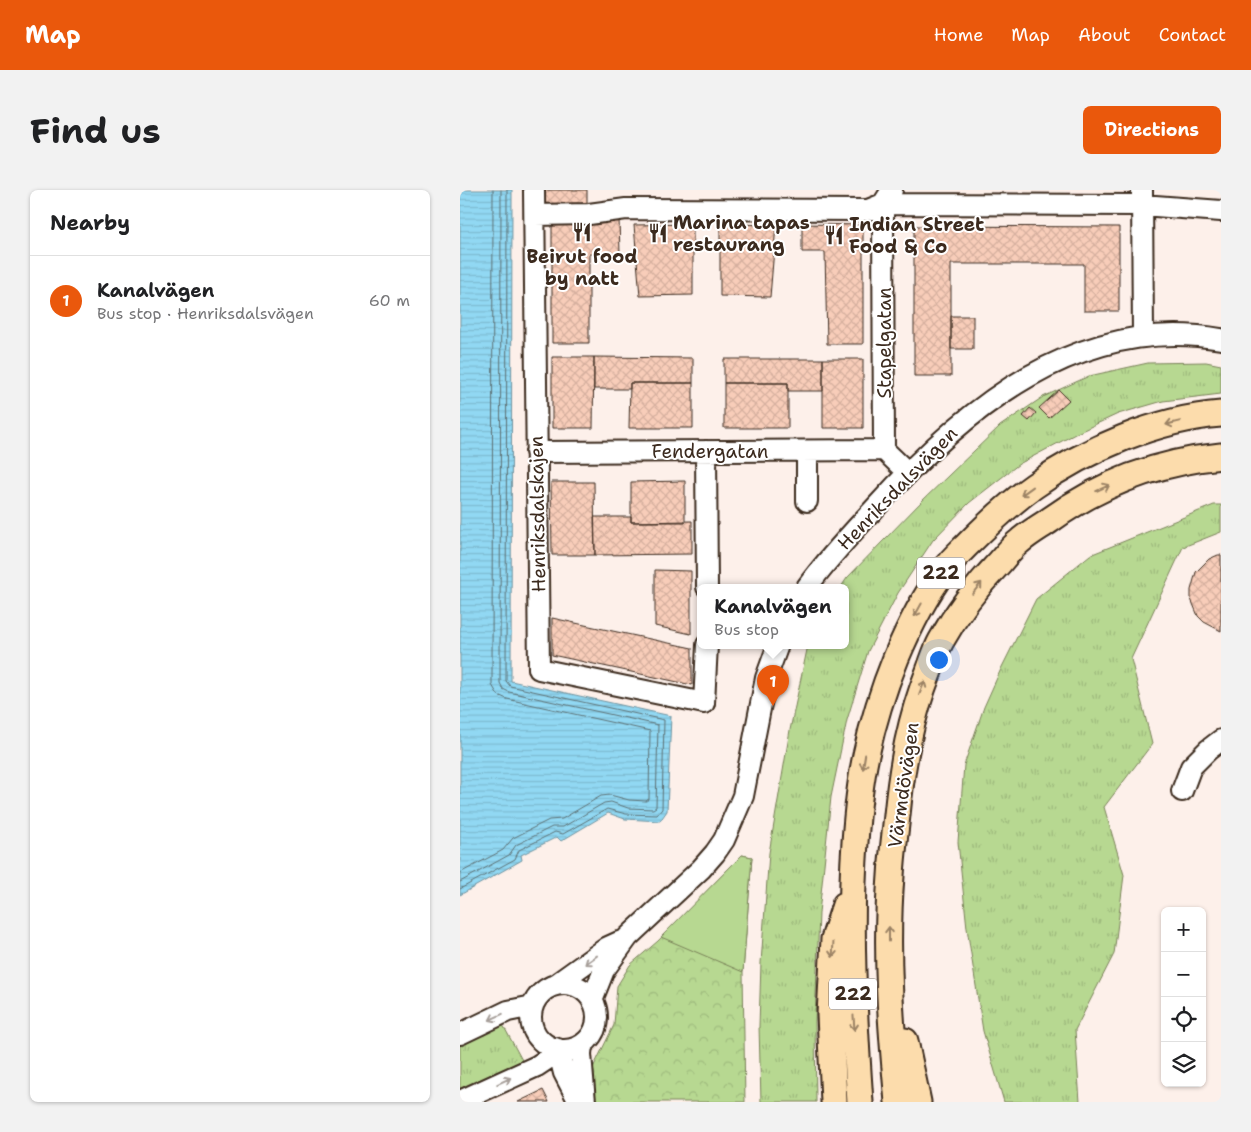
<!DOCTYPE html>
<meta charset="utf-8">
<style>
body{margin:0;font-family:"Shantell Sans",sans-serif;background:#f2f2f2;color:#202124}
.controls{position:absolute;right:15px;bottom:15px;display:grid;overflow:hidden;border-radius:8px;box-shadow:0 1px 4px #0004}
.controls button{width:45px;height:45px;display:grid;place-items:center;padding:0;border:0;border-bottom:1px solid #e0e0e0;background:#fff;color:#202124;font:25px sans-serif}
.you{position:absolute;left:478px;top:469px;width:18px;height:18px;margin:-12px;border:4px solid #fff;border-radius:50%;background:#1a73e8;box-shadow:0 0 0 8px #1a73e833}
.badge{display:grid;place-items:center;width:32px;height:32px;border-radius:50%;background:#ea580c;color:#fff;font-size:16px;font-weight:700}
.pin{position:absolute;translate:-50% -41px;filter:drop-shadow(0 1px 2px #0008)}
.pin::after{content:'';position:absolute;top:26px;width:18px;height:15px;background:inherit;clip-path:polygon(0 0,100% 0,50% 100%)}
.popup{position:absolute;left:237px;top:394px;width:152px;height:65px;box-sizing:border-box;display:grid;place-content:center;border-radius:8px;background:#fff;filter:drop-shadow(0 1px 4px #0005);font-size:16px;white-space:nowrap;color:#757577}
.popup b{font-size:19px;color:#202124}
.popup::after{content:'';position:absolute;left:50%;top:100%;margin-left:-10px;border:10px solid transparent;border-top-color:#fff}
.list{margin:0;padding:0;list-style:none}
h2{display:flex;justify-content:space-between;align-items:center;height:65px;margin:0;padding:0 20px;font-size:21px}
h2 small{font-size:16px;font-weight:400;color:#757577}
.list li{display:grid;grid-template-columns:32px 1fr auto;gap:15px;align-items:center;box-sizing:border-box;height:90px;padding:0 20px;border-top:1px solid #e0e0e0}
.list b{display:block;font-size:19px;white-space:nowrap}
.list p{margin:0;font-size:16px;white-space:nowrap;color:#757577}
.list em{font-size:16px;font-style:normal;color:#757577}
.icon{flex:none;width:28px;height:28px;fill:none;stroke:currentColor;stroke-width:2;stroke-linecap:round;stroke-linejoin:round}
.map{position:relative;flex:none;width:761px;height:912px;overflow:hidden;border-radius:8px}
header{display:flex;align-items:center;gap:30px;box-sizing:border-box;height:70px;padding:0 25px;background:#ea580c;color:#fff}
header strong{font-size:24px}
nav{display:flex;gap:28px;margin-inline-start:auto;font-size:18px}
.intro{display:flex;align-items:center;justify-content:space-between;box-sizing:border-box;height:120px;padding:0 30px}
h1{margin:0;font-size:35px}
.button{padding:12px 22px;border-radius:8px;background:#ea580c;color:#fff;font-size:18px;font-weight:700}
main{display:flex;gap:30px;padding:0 30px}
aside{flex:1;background:#fff;border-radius:8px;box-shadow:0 1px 4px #0004}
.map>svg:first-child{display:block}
.grass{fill:url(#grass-tufts);stroke:#798158}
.park{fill:url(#park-crowns);stroke:#798158}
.garden{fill:#b7d891;stroke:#798158}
.water{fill:url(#water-rules);stroke:#6f929e}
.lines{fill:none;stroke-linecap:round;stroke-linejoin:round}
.shore{stroke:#5d7073;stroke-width:1}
.building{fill:url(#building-cross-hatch);stroke:#3b2a1e}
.minor-casing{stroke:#3b2a1e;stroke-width:24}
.major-casing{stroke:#3b2a1e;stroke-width:29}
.minor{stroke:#fff;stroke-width:20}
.major{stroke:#fcdcac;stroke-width:25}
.oneway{stroke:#9c8365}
.oneway2{stroke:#a79f9a}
.labels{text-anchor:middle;stroke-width:4;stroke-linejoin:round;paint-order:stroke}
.shield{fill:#fff;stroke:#766a62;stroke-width:1}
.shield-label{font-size:18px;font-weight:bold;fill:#3b2a1e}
.poi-label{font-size:19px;font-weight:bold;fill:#3b2a1e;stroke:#fff;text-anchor:start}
.street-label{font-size:19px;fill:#3b2a1e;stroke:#fff}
</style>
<header>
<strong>Map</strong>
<nav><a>Home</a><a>Map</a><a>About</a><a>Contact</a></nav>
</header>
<div class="intro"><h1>Find us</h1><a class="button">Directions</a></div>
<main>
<aside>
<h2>Nearby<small></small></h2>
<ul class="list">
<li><span class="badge">1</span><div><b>Kanalvägen</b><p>Bus stop · Henriksdalsvägen</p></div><em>60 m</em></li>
</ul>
</aside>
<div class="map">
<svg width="761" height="912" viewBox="0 0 761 912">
<defs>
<pattern id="grass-tufts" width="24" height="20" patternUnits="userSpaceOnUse" patternTransform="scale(1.25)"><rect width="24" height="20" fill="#b7d891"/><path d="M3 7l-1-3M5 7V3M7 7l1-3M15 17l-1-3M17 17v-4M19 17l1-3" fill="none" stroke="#9eba7d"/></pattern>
<pattern id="park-crowns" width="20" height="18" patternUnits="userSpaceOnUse" patternTransform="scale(1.25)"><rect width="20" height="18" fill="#b7d891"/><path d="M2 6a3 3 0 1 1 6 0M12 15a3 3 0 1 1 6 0" fill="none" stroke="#9eba7d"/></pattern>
<pattern id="water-rules" width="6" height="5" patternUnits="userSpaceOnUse" patternTransform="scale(1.25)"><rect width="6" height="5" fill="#91d8f3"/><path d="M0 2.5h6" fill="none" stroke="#7ebad0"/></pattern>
<pattern id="building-cross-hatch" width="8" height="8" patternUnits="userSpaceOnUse" patternTransform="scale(1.25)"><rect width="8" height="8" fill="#f8cdb9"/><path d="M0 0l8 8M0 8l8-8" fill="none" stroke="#d6b09f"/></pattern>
</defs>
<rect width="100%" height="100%" fill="#fdf0ea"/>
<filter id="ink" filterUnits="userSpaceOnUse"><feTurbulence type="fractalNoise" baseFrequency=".02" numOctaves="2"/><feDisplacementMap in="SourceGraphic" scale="10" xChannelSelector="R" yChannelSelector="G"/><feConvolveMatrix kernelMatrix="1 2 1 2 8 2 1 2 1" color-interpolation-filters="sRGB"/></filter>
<g filter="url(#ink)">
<path class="grass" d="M 746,172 L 761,175 L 761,204 L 703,211 L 658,224 L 617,243 L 559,274 L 509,313 L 473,350 L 438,403 L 408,461 L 387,530 L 371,607 L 359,723 L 355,832 L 356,912 L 301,912 L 299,836 L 301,773 L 309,663 L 330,540 L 348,455 L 386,455 L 386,397 L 381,397 L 387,388 L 463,310 L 540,236 L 583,207 L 629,186 L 688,173 Z
M 754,315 L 761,315 L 761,342 L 723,357 L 671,469 L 692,554 L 644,617 L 664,685 L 654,764 L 615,840 L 620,912 L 544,912 L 523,841 L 507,738 L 498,652 L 504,575 L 524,517 L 541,479 L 576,409 L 630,365 Z
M 43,835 L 63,872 L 0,902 L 0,855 Z"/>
<path class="park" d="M 282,665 L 292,667 L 283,782 L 285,912 L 136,912 L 132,898 L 132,880 L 154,835 L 157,796 L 170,775 L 198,751 Z"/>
<path class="garden" d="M 282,665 L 292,667 L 283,782 L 201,747 Z"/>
<path class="water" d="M 0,0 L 52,0 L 51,491 L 211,526 L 207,621 L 200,631 L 165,629 L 148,623 L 101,651 L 97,647 L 61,665 L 62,670 L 0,705 Z"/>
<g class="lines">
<path class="shore" d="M 0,683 L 43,660 L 53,648 L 89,630 L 102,629 L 141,606 L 150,605 L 169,610 L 186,611 L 189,609 L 190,541 L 47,509 L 38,505 L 32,495 L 33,0
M 0,692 L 49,665 L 56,655 L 92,637 L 103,637 L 144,613 L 151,612 L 168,618 L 193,619 L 196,617 L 198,535 L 49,502 L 43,499 L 40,493 L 41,0
M 0,699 L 55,669 L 59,660 L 95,642 L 103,644 L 147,619 L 166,624 L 197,625 L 202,619 L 204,530 L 50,496 L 46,491 L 47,0"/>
</g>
<path class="building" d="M 80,0 L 127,0 L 127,19 L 80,19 Z
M 92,29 L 159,29 L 160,64 L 129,64 L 129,153 L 92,153 Z
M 233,34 L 233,105 L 180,106 L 174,35 Z
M 260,34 L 316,35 L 310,107 L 260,106 Z
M 342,34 L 403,35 L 403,154 L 367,154 L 365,62 L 342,62 Z
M 454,36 L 659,37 L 659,121 L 624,121 L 624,74 L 491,74 L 491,186 L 454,186 Z
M 491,126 L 513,126 L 513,159 L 491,159 Z
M 92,167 L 134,167 L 133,238 L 92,238 Z
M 134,167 L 233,168 L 233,193 L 170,193 L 170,199 L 134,199 Z
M 264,169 L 363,169 L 363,201 L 328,201 L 328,193 L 264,193 Z
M 363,169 L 403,169 L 403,238 L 363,238 Z
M 170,193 L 233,193 L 233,238 L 169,238 Z
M 264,193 L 328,193 L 328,238 L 264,238 Z
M 599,200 L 609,210 L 589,228 L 579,218 Z
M 570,218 L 576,223 L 569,231 L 563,226 Z
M 225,291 L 225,332 L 171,332 L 171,292 Z
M 91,292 L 134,292 L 135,365 L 92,365 Z
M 134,327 L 171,327 L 171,332 L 232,331 L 232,364 L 135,365 Z
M 758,365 L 761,365 L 761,441 L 744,432 L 738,426 L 731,409 L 731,400 L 736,382 L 749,369 Z
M 195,380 L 231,381 L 231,444 L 195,436 Z
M 92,428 L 232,458 L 232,495 L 92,465 Z
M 83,900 L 89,912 L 58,912 Z"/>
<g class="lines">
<defs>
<path id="minor" d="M 74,0 L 79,479 L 244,513 L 247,455
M 682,0 L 683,146
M 75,25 L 129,24 L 166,19 L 408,20 L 423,14 L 432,0
M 246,261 L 247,397
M 76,262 L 424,260
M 447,282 L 424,260 L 423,14 L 682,15 L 761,21
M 347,311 L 347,261
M 347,397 C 368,368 392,343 416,317 C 505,218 619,124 761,149
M 722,601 L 731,577 L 748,560 L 761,550
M71 827a33 33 0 1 1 66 0a33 33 0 1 1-66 0Z
M 95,795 L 148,757 L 159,752
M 132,810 L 144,780 L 168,747 L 241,679 L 255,663 L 264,650 L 283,606 L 306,488 L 318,455
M 0,844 L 48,821 L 73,816
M 122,855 L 121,864 L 125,912
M 98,859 L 104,883 L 119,912
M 0,911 L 77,876 L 86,870 L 95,858"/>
<path id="major" d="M 445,851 L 458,912
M 374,912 L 370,825 L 374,749 L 385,715
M 400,912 C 394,825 389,739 395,652 C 397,623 400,593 406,565 C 413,532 423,500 436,468 C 449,437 464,407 484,380 C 491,370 500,362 508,354 C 529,333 550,313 574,296 C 626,259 697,229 761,224
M 438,912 C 431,837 425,761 431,686 C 432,666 435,645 437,625 C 442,574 450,529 469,481 C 473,471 476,460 481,451 C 497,422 517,396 540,372 C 546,365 552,357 560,351 C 569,343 580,337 590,330 C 640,294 699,272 761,266"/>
</defs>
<use href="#minor" class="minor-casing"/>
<use href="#major" class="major-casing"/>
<use href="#minor" class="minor"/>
<use href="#major" class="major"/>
</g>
<defs><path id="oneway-shaft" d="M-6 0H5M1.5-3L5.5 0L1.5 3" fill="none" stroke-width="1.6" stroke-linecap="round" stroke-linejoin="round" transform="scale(1.25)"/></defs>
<g class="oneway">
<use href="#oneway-shaft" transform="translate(713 233) rotate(166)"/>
<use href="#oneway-shaft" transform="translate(643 298) rotate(-25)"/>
<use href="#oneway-shaft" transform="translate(567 301) rotate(144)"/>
<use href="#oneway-shaft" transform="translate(517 398) rotate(-51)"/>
<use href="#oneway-shaft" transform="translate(458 420) rotate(119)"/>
<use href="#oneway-shaft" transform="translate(462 498) rotate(-68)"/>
<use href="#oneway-shaft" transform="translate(404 572) rotate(99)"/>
<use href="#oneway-shaft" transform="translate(429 744) rotate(-90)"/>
<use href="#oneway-shaft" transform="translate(373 760) rotate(93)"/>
<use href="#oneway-shaft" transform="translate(394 833) rotate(86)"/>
</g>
<g class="oneway2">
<use href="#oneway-shaft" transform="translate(131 770) rotate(144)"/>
<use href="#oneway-shaft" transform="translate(36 827) rotate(155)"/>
<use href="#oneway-shaft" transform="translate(44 891) rotate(-25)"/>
</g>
</g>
<defs>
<symbol id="restaurant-bare" viewBox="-9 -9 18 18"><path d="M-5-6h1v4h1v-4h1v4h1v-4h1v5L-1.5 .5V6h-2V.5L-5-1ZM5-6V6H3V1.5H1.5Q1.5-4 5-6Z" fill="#3b2a1e" stroke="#fff" stroke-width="2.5" paint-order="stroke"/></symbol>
</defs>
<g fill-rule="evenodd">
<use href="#restaurant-bare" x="108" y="28" width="28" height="28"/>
<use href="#restaurant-bare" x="184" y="29" width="28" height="28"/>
<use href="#restaurant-bare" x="360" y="31" width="28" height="28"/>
</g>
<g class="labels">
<g class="shield">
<rect x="457" y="367.5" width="48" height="31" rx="4"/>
<rect x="369" y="788.5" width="48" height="31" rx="4"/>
</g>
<g class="shield-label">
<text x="481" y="389">222</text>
<text x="393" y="810">222</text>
</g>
<g class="poi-label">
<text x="213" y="39">Marina tapas<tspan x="213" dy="22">restaurang</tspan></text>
<text x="389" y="41">Indian Street<tspan x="389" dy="22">Food &amp; Co</tspan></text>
<text x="122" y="73" text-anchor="middle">Beirut food<tspan x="122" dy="22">by natt</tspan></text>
</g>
<g class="street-label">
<text transform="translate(424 153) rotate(-90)" y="7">Stapelgatan</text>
<text x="250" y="268">Fendergatan</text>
<text transform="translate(437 298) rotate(-46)" y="7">Henriksdalsvägen</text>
<text transform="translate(77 324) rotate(-91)" y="7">Henriksdalskajen</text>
<text transform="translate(443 595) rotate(-82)" y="7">Värmdövägen</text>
</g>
</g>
</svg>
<div class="controls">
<button>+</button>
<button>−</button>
<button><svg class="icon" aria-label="locate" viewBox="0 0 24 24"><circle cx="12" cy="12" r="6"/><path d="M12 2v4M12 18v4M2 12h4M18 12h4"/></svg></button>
<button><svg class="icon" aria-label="layers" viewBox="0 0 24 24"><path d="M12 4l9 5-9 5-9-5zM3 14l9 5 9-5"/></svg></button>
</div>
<div class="you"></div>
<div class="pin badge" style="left:313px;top:516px">1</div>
<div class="popup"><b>Kanalvägen</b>Bus stop</div>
</div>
</main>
